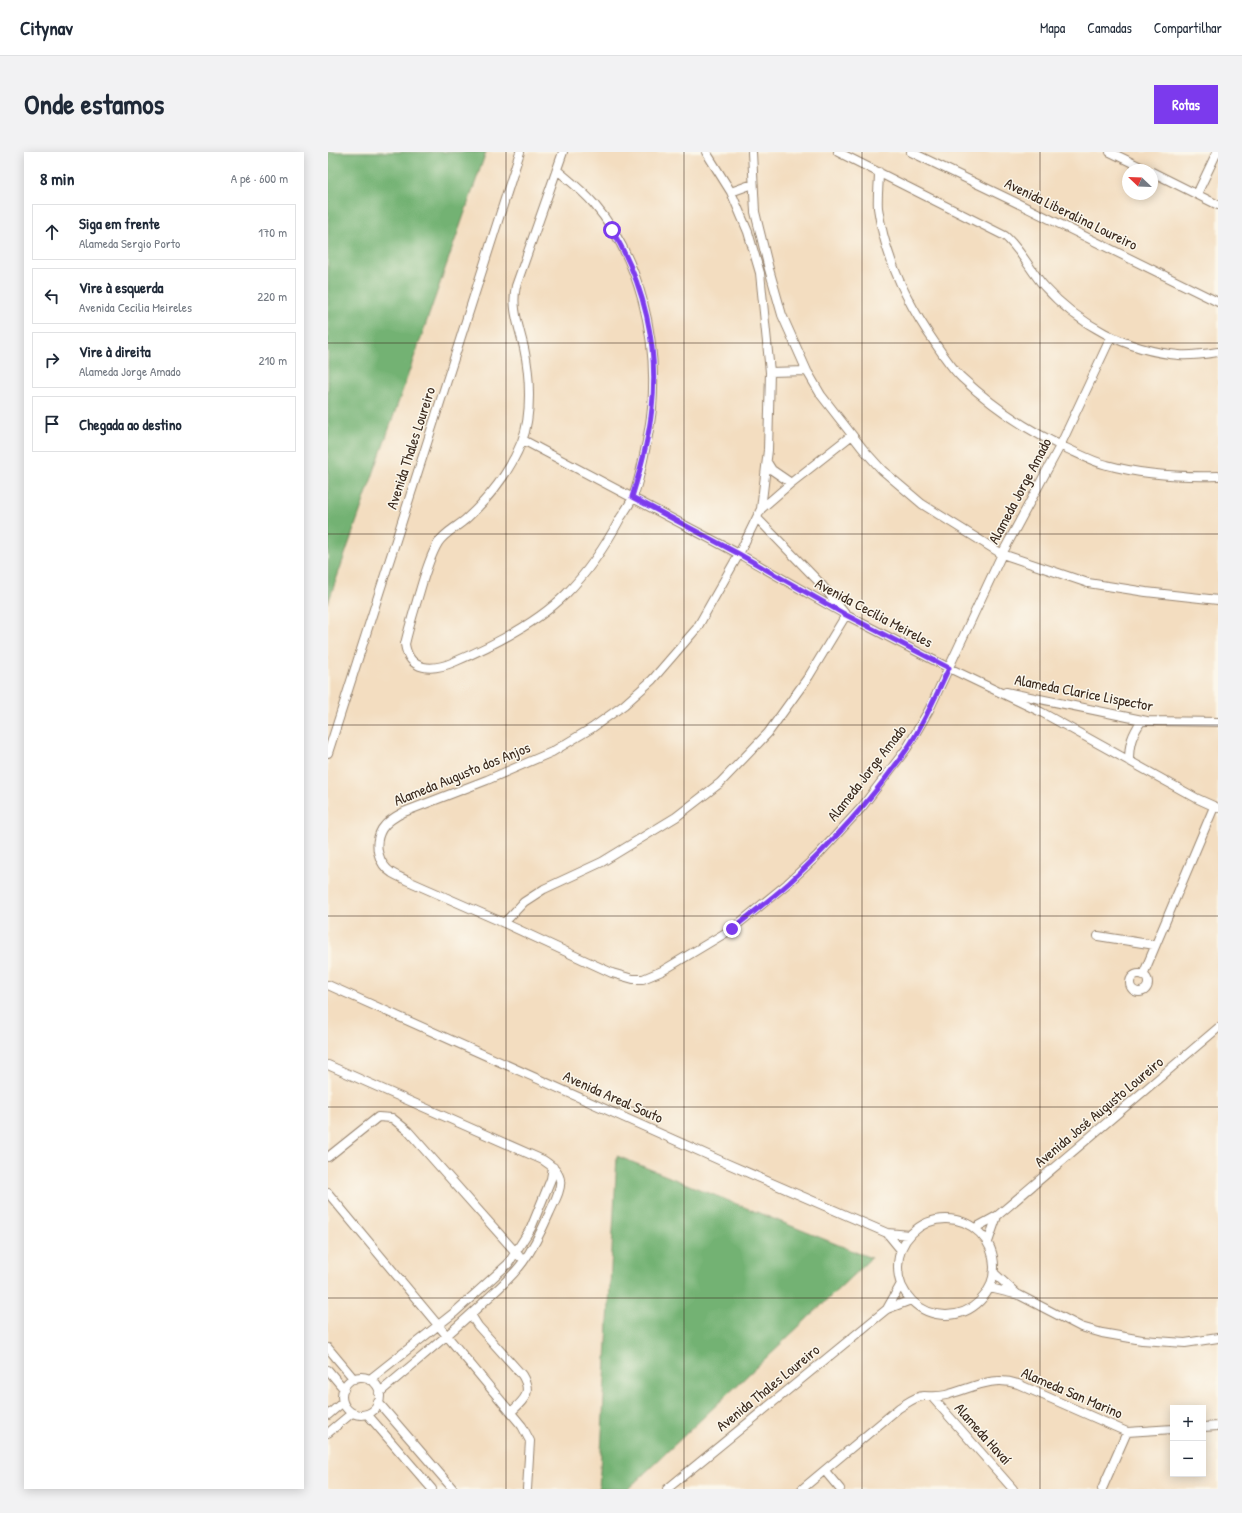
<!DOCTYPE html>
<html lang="pt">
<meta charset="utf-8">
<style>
body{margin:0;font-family:"Patrick Hand",sans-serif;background:#f2f2f3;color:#1f2937}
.controls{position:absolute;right:12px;bottom:12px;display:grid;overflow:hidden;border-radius:0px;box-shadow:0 2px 10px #0003}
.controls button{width:36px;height:36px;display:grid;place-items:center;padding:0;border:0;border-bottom:1px solid #e0e1e3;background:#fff;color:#1f2937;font:20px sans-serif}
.compass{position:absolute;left:794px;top:12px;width:36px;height:36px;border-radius:50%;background:#fff;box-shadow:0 2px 10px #0003;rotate:293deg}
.stop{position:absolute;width:12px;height:12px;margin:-9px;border:3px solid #7c3aed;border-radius:50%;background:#fff}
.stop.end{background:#7c3aed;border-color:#fff;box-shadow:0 1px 4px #0008}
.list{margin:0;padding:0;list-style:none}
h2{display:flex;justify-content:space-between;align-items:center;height:52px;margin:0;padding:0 16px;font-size:17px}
h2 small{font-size:13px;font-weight:400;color:#747a83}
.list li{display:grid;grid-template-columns:26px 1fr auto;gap:12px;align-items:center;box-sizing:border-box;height:56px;margin:0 8px 8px;padding:0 8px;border:1px solid #e0e1e3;border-radius:0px}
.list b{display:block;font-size:15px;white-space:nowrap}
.list p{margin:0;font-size:13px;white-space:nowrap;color:#747a83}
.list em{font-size:13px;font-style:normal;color:#747a83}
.icon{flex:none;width:22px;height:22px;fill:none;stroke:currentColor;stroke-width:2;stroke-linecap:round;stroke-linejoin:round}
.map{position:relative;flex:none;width:890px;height:1337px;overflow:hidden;border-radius:0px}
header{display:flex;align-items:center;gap:24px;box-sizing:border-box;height:56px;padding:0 20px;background:#fff;border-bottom:1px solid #e0e1e3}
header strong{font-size:19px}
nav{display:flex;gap:22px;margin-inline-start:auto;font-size:14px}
.intro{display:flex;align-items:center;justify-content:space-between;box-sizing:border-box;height:96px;padding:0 24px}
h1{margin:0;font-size:28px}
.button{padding:10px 18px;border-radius:0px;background:#7c3aed;color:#fff;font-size:14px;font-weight:700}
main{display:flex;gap:24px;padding:0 24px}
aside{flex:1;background:#fff;border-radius:0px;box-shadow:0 2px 10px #0003}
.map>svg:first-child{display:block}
.forest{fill:#73b273;stroke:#576e48}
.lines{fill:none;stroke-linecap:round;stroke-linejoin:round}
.minor-casing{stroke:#97846f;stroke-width:10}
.minor{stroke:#fff;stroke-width:8}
.route{stroke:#7c3aed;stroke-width:5}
.grid{fill:none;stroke:#3b2a1e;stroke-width:1;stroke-opacity:0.55}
.labels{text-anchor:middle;stroke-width:3;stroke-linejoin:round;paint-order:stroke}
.street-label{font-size:15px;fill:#3b2a1e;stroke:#fbf7ec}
</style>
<header>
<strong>Citynav</strong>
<nav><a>Mapa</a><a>Camadas</a><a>Compartilhar</a></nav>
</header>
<div class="intro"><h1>Onde estamos</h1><a class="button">Rotas</a></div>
<main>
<aside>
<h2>8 min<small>A pé · 600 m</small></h2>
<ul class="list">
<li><svg class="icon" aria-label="ahead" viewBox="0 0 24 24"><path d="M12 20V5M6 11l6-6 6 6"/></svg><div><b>Siga em frente</b><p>Alameda Sergio Porto</p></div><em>170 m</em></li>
<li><svg class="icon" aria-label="left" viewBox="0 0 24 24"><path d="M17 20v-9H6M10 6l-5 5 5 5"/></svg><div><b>Vire à esquerda</b><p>Avenida Cecilia Meireles</p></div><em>220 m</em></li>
<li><svg class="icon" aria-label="right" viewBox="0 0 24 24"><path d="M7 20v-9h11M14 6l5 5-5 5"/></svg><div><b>Vire à direita</b><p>Alameda Jorge Amado</p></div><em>210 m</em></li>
<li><svg class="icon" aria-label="arrive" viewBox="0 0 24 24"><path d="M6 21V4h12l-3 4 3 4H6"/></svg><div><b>Chegada ao destino</b></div></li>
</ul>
</aside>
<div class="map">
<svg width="890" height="1337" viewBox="0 0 890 1337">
<rect width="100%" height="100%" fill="#fbf7ec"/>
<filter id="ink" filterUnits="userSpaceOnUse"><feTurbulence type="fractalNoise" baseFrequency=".025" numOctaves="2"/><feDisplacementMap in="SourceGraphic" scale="8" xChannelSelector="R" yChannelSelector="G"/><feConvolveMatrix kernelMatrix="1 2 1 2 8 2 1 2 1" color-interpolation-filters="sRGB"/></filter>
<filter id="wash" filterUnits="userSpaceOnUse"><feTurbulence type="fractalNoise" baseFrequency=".012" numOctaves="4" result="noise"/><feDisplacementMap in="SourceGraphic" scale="16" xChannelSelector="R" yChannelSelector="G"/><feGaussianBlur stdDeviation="0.9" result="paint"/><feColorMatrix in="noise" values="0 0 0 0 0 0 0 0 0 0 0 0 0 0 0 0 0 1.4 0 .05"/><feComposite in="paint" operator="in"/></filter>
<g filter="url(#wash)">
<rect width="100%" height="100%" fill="#f3ddc0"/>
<path class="forest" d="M 0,0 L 158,0 L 0,451 Z
M 289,1004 L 543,1106 L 300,1337 L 271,1337 Z"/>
</g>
<g filter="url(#ink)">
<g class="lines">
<defs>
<path id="minor" d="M 378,0 L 403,40 L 420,80 L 432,121 L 442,220 L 440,298 L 433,357 L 411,402 L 369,476 L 324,528 L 296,553 L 264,576 L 224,600 L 159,628 L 76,660 C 68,664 59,669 54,677 C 45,692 50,712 64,721 C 69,724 74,726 78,728 L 176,771 L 284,821 L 305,827 L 315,827 L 334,819 L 404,777 L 459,732 L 489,704 L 534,655 L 579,596 L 601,558 L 674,402 L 732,294 L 783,185
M 424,0 L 427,60 L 441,117 L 454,163 L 479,219 L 493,243 L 535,297 L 554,318 L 594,352 L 674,402 L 760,431 L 818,440 L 890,448
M 510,0 L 677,84 C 693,98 702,118 716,134 C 750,172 799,199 851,203 C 864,204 877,202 890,200
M 583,0 L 683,48 L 890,150
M 782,0 L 819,18
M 229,18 C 242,29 255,39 266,52 C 312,106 330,186 324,256 C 323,267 321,278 319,289 C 315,307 312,327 305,345 C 302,352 297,359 293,365 C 278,393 261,419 238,442 C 209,471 164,494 126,510 C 105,519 81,520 77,492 C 81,475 86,459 91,442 C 96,425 101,406 110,391 C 116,381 129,375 138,367 C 162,345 182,320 194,289 C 204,263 202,223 196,196 C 191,174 183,156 188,134 L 235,0
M 551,20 C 551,32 549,45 550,56 C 557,106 579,151 607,191 C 615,203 623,215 633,225 C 665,255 700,279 740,297 C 753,303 766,310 779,313 C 815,323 853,325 890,324
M 824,20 L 890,53
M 403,40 L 425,32
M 869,42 L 889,0
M 442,220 L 479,219
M 195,288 L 411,402 L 518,463 L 621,516 L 713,560 L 870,647 L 890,656
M 439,310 L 444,318 L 463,331
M 433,357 L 463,331 L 524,283
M 678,540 L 819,569 L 890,570
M 0,601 L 192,0
M 801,609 C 801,591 804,583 814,568
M 176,771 L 196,750 L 216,737 L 274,710 L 348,665 L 392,631 L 440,581 L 481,524 L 518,463 L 493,432 L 429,366
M 770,784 L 827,793
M802 831a9 9 0 1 1 18 0a9 9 0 1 1-18 0Z
M 815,823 L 886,655
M 0,833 L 400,1012 L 559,1081 L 582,1083
M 0,913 L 215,1008 C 242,1025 232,1037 221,1062 C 214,1078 206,1095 195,1110 C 185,1124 172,1135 159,1147 C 125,1180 87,1210 51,1241
M 0,1005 L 50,965 L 64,966 L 80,979 L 191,1104
M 0,1041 L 194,1274 L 202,1289 L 199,1337
M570 1115a48 48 0 1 1 96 0a48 48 0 1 1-96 0Z
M 647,1076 L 669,1064 L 890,876
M 559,1081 L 573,1098
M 660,1090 L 669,1064
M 666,1121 L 690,1143
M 662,1136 L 691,1143 L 753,1175 L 774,1181 L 814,1188 L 857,1191 L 890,1186
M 559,1157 L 573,1132
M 143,1163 L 150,1174 L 194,1223 C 205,1241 196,1248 183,1260
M 0,1196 L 26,1227
M 0,1218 L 16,1237
M14 1244a19 19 0 1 1 38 0a19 19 0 1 1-38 0Z
M 41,1228 L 127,1160 L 180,1112 L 203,1076 L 223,1027 L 225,1015
M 604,1245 L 685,1337
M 50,1250 L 125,1337
M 39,1262 L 104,1337
M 0,1263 L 15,1250
M 875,1275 L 890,1274
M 0,1281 L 24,1261
M 497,1319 L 512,1337
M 339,1337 L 559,1157 L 583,1148
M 474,1337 L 571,1256 C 578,1252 587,1244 596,1244 C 603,1244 610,1245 618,1243 C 643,1237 663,1223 690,1232 L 799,1280 L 845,1277
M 774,1337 L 799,1280"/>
</defs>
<use href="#minor" class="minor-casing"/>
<use href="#minor" class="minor"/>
</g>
</g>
<g class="lines" filter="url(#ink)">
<path class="route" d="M 284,78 C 316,131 331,195 324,256 C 321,286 313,316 304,345 L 411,402 L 518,463 L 621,516 C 608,543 596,572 579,597 C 545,646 504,691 461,731 C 443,747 423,762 404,777"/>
</g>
<path class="grid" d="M 178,0 L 178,1337M 356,0 L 356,1337M 534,0 L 534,1337M 712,0 L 712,1337M 0,191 L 890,191M 0,382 L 890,382M 0,573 L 890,573M 0,764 L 890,764M 0,955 L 890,955M 0,1146 L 890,1146"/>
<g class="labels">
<g class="street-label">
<text transform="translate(743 62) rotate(26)" y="5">Avenida Liberalina Loureiro</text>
<text transform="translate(83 296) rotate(-72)" y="5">Avenida Thales Loureiro</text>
<text transform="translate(692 339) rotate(-62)" y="5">Alameda Jorge Amado</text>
<text transform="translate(546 461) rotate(28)" y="5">Avenida Cecilia Meireles</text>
<text transform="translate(756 541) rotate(11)" y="5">Alameda Clarice Lispector</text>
<text transform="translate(539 621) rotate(-52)" y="5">Alameda Jorge Amado</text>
<text transform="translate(134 622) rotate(-22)" y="5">Alameda Augusto dos Anjos</text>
<text transform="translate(285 945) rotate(24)" y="5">Avenida Areal Souto</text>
<text transform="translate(771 960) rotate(-40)" y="5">Avenida José Augusto Loureiro</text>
<text transform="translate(440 1236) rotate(-39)" y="5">Avenida Thales Loureiro</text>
<text transform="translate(744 1241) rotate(23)" y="5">Alameda San Marino</text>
<text transform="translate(655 1282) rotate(48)" y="5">Alameda Havaí</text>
</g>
</g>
</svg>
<div class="controls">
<button>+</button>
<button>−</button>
</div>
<svg class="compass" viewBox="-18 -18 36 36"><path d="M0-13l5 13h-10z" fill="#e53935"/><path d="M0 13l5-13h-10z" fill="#747a83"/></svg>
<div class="stop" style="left:284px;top:78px"></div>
<div class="stop end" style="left:404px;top:777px"></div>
</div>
</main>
